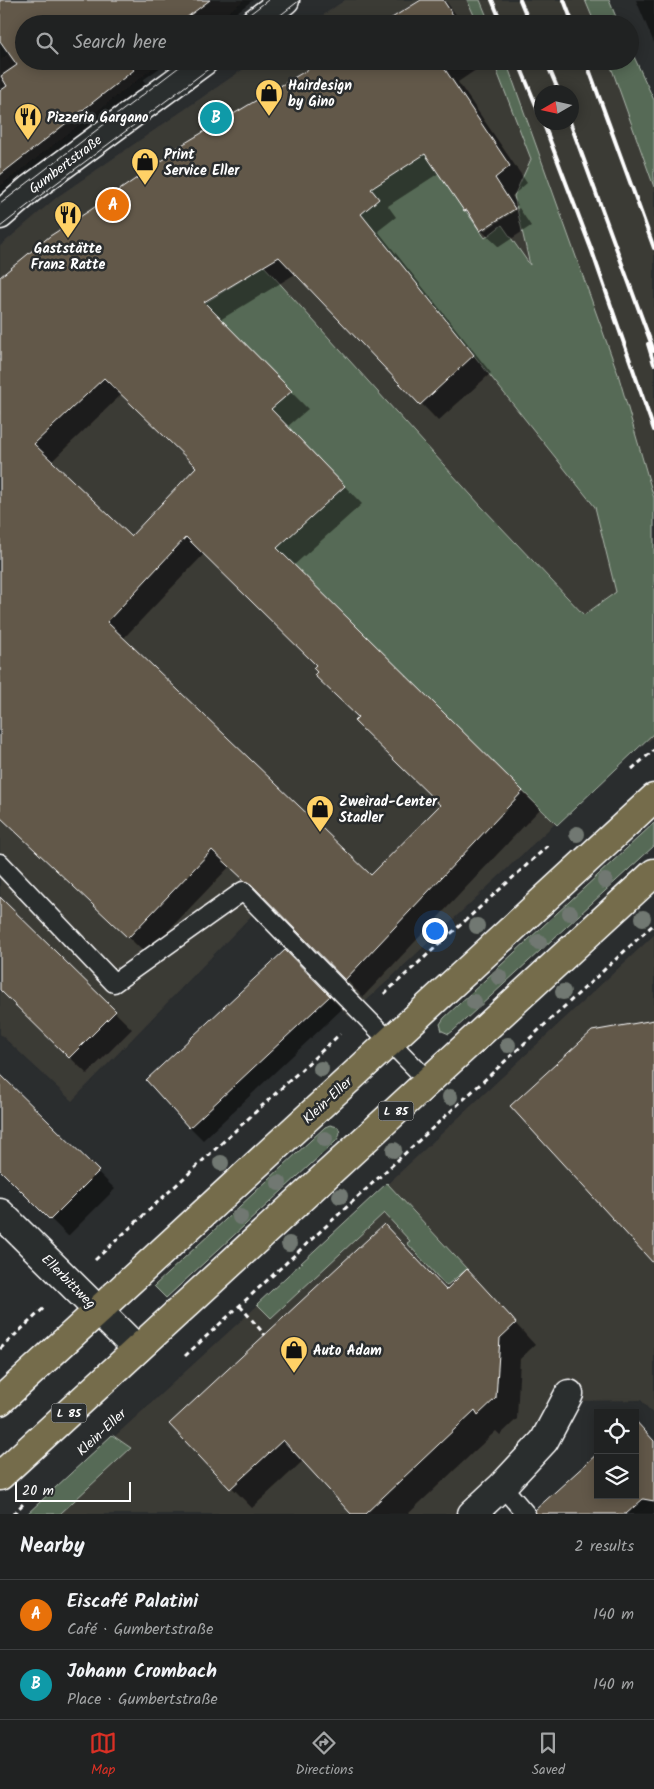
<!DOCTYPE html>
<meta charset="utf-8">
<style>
body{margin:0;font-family:Kalam,sans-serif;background:#2d2f2f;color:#f1f3f6}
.controls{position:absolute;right:15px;bottom:15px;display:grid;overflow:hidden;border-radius:0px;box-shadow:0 2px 12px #0003}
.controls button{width:45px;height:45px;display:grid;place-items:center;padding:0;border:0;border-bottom:1px solid #3d3f40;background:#202222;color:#f1f3f6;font:25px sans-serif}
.compass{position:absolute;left:534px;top:85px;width:45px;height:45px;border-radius:50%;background:#202222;box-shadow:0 2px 12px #0003;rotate:261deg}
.scale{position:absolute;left:15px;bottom:12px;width:116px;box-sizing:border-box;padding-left:5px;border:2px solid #fff;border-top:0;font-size:14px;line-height:18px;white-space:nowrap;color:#fff;-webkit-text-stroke:4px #2a2d2e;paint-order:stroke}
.you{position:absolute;left:434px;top:930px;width:18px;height:18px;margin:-12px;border:4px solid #fff;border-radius:50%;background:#1a73e8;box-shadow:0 0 0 8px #1a73e833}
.badge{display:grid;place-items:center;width:32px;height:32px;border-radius:50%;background:#d93025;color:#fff;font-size:16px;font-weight:700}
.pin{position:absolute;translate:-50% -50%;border:2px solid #fff;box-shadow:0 1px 5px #0006}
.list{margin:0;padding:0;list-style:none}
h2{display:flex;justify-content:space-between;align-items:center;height:65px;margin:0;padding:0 20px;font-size:21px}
h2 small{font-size:16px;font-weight:400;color:#a2a4a5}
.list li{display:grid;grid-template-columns:32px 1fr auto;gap:15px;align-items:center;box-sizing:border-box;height:70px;padding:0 20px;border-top:1px solid #3d3f40}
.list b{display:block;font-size:19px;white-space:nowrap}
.list p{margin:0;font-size:16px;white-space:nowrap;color:#a2a4a5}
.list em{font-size:16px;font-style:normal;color:#a2a4a5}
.icon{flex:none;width:28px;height:28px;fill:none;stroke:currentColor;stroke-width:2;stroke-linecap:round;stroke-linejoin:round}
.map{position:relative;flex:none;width:654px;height:1514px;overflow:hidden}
.search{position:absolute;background:#202222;box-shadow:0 2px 12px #0003;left:15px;right:15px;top:15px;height:55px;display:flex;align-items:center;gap:12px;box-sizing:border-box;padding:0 18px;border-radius:28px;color:#a2a4a5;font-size:19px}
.sheet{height:205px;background:#202222}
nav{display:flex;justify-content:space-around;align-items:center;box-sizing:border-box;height:70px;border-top:1px solid #3d3f40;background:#202222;font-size:14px;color:#a2a4a5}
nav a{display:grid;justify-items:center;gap:2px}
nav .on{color:#d93025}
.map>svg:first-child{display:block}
.built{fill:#3b3a36;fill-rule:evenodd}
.green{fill:#576b56;stroke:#abb5aa}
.shadow{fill:#0007;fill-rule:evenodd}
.building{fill:#62594a;stroke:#fff;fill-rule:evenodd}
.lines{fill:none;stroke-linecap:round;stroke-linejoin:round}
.service-casing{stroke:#fff;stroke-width:21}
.minor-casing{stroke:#fff;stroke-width:31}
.primary-casing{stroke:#fff;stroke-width:31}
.path{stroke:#fff;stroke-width:3;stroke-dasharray:5 4;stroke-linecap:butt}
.service{stroke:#2a2d2e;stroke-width:18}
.minor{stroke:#2a2d2e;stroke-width:28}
.primary{stroke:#746c4b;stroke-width:28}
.tram{stroke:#fff;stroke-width:1}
.rail{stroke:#fff;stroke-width:4}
.tree{fill:#717872}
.labels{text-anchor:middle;stroke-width:5;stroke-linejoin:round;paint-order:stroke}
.shield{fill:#2a2d2e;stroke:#bfc0c0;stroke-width:1}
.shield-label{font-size:12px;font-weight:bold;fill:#fff}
.poi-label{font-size:14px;font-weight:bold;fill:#fff;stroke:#2a2d2e;text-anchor:start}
.street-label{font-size:14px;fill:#fff;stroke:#2a2d2e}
</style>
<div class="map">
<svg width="654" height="1514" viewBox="0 0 654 1514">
<rect width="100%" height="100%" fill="#2a2d2e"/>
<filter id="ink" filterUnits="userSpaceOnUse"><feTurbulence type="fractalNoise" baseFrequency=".02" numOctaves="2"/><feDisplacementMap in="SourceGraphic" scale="10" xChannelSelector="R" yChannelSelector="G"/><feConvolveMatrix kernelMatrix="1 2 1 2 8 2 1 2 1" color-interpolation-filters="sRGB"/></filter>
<g filter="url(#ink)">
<path class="built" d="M 0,0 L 244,0 L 212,24 L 24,24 L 24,61 L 162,61 L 0,186 L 0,61 L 10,52 Z
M 345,0 L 609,0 L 619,24 L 310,24 Z
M 630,48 L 654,100 L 654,736 L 648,742 L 623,621 L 644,740 L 349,1017 L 253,914 L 72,1101 L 0,1034 L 0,246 L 57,197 L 255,61 L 630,61 ZM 542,92 L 572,92 L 572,122 L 542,122 Z
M 654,935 L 654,1415 L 641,1400 L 572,1401 L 473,1514 L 30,1514 L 258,1305 Z"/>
<path class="green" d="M 467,0 L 480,0 L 490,24 L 478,24 Z
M 585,0 L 609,0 L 619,24 L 595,24 Z
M 630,48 L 654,100 L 654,187 L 609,61 L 630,61 Z
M 493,61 L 506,61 L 508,67 L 618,374 L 654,498 L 654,733 L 557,825 L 195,467 L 207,454 L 315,513 L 345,486 L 271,409 L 292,391 L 205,303 L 264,266 L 481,506 L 584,615 L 616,592 L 595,507 L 361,214 L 379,199 L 333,139 L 424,152 L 485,238 L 502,225 L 530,265 L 514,196 L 531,159 Z
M 654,823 L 654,846 L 453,1031 L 449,1034 L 442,1031 L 440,1024 L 444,1018 Z
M 330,1125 L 338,1127 C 341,1133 340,1136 336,1141 L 166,1298 L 154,1286 L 325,1127 Z
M 387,1183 L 467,1269 L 446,1286 L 407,1243 L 410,1241 L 384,1213 L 271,1318 L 257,1304 Z
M 112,1435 L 131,1448 L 60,1514 L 27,1514 Z"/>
<path class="shadow" d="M 0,0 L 253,0 L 221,24 L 24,24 L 24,61 L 169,61 L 143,80 L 151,89 L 0,207 Z
M 419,0 L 445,0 L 463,24 L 382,24 Z
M 636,0 L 654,0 L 654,43 Z
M 323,61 L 489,61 L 458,82 L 527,183 L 512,196 L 518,205 L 484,228 L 484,231 L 519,208 L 531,226 L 499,247 L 481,230 L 473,218 L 465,210 L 439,173 L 388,206 L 396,217 L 378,231 L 491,373 L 438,421 L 297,273 L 220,320 L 308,409 L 287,427 L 362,504 L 293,566 L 540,809 L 363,997 L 269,900 L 264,898 L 230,866 L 146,954 L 0,816 L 0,280 ZM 122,394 L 197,467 L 131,537 L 51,462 ZM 204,554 L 318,666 L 318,672 L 441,805 L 371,876 L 123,639 Z
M 0,898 L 132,1029 L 87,1074 L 0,989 Z
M 285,951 L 342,1009 L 203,1140 L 190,1127 Z
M 0,1075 L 115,1189 L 68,1236 L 0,1169 Z
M 467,1270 L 535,1345 L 520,1359 L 517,1419 L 500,1435 L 496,1431 L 408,1514 L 353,1514 L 304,1460 L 252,1508 L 170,1424 L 446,1291 Z
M 654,1441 L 654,1514 L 537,1514 L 598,1495 L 635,1495 Z"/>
<path class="building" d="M 0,0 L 210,0 L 178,24 L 24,24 L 24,61 L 126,61 L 134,70 L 0,175 L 0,91 L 7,86 L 1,76 L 17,65 L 0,41 Z
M 421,0 L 443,0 L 459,24 L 382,24 Z
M 322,61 L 447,61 L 442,65 L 510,166 L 495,178 L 515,209 L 480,231 L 467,210 L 464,211 L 425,154 L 371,189 L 379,199 L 361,214 L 474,355 L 420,405 L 279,257 L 204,302 L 292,391 L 271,409 L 345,486 L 277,548 L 523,791 L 345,980 L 251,884 L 245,881 L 212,850 L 128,938 L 0,817 L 0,277 L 50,236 L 89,211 L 176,151 L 175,149 ZM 104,378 L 196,467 L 131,536 L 34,444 ZM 186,537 L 316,665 L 313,668 L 317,672 L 314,675 L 358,717 L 354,721 L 440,805 L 371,875 L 107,622 Z
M 0,897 L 116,1011 L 69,1058 L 0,990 Z
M 285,950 L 330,996 L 189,1128 L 146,1080 Z
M 654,1020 L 654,1264 L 510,1106 L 592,1031 Z
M 0,1074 L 99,1171 L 50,1220 L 0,1170 Z
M 384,1224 L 446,1290 L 467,1269 L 512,1318 L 516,1323 L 500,1338 L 496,1398 L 478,1415 L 475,1410 L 365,1514 L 351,1514 L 283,1440 L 230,1489 L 169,1424 Z
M 635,1420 L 654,1441 L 654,1501 L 643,1499 L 626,1514 L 536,1514 L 535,1510 L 598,1453 L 598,1495 L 635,1495 Z"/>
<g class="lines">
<defs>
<path id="service" d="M 0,863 L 114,983 L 243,891 L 428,1081
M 502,1486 L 526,1514"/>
<path id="minor" d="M 253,24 L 285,0
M 0,215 L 30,189 L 204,61
M 0,1213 L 137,1349
M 472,1514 L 502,1486 L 544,1441 L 569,1394"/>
<path id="primary" d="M 0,1401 L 654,798
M 0,1476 L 654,873"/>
</defs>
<use href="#service" class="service-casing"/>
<use href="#minor" class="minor-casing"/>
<use href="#primary" class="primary-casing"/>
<path class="path" d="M 632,769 L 654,750
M 384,994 L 550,844
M 95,1260 L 340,1034
M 240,1306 L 265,1335
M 0,1349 L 45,1307
M 185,1356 L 654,924
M 13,1514 L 23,1504"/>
<use href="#service" class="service"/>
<use href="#minor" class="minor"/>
<use href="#primary" class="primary"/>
<path class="tram" d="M 237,24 L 268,0
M 269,24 L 300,0
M 0,204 L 187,61
M 0,227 L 50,188 L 219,61"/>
<path class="rail" d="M 492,0 L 502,24
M 520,0 L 530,24
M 564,0 L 573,24
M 518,61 L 542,120
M 546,61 L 559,92
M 586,61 L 654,248
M 543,122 L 592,251 L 654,430
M 570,122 L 654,351
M 648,344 L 654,364"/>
</g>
<g class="tree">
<circle cx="577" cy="834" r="8"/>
<circle cx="605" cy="881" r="8"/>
<circle cx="570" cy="913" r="8"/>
<circle cx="643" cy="918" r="8"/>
<circle cx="477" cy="926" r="8"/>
<circle cx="539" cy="942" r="8"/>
<circle cx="499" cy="977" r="8"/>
<circle cx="563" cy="992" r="8"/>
<circle cx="474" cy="1002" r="8"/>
<circle cx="508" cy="1045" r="8"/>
<circle cx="321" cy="1069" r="8"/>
<circle cx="450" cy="1097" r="8"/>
<circle cx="325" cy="1139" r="8"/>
<circle cx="394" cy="1150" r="8"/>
<circle cx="221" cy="1163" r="8"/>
<circle cx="279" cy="1183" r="8"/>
<circle cx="340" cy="1196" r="8"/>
<circle cx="240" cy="1217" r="8"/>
<circle cx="289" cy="1244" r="8"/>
</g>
</g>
<defs>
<symbol id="shop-pin" viewBox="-11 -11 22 30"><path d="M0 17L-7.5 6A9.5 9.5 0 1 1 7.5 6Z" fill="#ffd166" stroke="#2a2d2e"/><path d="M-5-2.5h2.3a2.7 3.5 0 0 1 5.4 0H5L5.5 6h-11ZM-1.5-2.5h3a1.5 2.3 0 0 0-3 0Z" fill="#111"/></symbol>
<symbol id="restaurant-pin" viewBox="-11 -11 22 30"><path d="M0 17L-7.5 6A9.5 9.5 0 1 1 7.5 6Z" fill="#ffd166" stroke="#2a2d2e"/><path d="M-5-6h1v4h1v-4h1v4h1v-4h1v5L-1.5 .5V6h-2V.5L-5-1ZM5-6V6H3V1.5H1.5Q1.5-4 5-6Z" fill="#111"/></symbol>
</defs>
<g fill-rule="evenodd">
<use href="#shop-pin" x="253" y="77" width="32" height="43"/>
<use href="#restaurant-pin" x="12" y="101" width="32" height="43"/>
<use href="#shop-pin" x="129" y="146" width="32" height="43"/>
<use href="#restaurant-pin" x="52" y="199" width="32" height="43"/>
<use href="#shop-pin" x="304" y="793" width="32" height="43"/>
<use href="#shop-pin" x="278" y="1334" width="32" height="43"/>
</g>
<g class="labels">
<g class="shield">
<rect x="378.5" y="1101.5" width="35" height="19" rx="4"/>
<rect x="51.5" y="1403.5" width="35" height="19" rx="4"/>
</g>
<g class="shield-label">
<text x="396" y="1115">L 85</text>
<text x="69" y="1417">L 85</text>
</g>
<g class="poi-label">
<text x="288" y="90">Hairdesign<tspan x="288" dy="16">by Gino</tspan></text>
<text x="47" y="122">Pizzeria Gargano</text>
<text x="164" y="159">Print<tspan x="164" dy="16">Service Eller</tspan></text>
<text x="68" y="253" text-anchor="middle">Gaststätte<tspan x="68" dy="16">Franz Ratte</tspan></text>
<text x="339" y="806">Zweirad-Center<tspan x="339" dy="16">Stadler</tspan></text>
<text x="313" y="1355">Auto Adam</text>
</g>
<g class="street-label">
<text transform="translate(65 164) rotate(-37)" y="5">Gumbertstraße</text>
<text transform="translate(327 1100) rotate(-43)" y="5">Klein-Eller</text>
<text transform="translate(69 1281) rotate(45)" y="5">Ellerbittweg</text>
<text transform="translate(101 1432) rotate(-43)" y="5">Klein-Eller</text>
</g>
</g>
</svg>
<div class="controls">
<button><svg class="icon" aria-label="locate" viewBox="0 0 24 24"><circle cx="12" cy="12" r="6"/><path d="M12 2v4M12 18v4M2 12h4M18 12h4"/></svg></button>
<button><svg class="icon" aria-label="layers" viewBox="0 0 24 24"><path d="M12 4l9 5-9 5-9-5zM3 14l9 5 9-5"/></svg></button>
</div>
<svg class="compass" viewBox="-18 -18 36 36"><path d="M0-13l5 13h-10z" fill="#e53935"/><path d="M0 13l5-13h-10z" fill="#a2a4a5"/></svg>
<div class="scale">20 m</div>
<div class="you"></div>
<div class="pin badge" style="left:113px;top:205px;background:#e8710a">A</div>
<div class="pin badge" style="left:216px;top:118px;background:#0f9aa8">B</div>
<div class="search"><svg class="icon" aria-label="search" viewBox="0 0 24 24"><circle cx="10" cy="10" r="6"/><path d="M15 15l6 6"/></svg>Search here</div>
</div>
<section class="sheet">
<h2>Nearby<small>2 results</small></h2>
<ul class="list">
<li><span class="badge" style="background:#e8710a">A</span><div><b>Eiscafé Palatini</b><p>Café · Gumbertstraße</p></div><em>140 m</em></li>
<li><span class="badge" style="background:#0f9aa8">B</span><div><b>Johann Crombach</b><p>Place · Gumbertstraße</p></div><em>140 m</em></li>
</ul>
</section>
<nav>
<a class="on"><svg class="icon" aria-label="map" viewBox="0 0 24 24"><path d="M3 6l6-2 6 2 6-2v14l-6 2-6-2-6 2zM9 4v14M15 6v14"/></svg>Map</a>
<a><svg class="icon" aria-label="directions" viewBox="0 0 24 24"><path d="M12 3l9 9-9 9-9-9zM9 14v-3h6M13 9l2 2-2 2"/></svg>Directions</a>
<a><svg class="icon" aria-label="saved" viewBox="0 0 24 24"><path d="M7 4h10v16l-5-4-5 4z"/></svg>Saved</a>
</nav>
